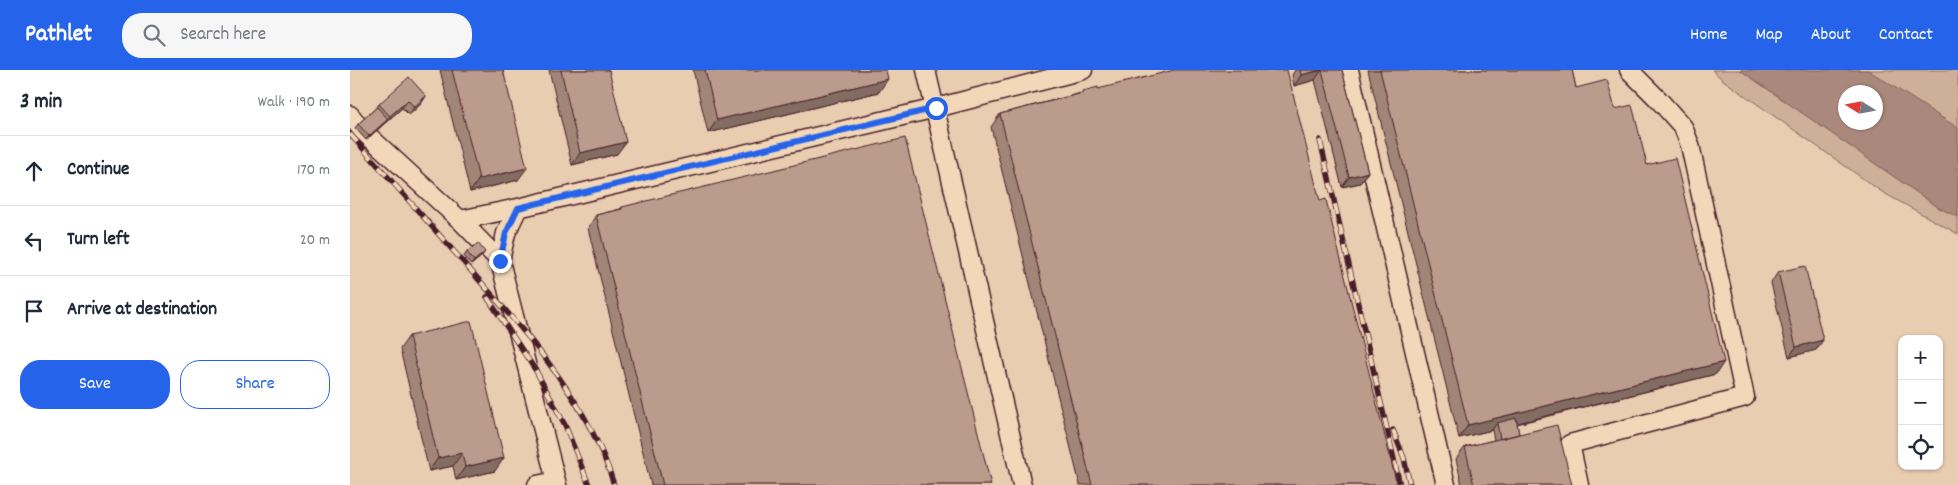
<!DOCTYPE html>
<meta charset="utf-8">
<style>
body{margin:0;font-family:Dekko,sans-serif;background:#f6f6f7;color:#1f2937}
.controls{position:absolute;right:15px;bottom:15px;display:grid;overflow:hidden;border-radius:10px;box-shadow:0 1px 4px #0004}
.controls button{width:45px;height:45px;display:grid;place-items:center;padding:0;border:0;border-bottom:1px solid #e0e1e3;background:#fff;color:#1f2937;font:25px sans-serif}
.compass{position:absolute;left:1488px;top:15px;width:45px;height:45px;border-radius:50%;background:#fff;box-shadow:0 1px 4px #0004;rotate:281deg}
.stop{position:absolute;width:15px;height:15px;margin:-11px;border:4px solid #2563eb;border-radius:50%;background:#fff}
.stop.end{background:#2563eb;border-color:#fff;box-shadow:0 1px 5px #0008}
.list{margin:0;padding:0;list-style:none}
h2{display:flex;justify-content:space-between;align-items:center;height:65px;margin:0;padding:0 20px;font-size:21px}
h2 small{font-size:16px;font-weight:400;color:#747a83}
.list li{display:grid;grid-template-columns:32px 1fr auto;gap:15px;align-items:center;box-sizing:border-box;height:70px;padding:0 20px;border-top:1px solid #e0e1e3}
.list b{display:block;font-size:19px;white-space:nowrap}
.list em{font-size:16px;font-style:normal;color:#747a83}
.actions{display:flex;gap:10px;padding:15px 20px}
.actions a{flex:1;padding:11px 0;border:1px solid #2563eb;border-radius:20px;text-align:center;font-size:18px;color:#2563eb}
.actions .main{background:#2563eb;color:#fff}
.icon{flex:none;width:28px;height:28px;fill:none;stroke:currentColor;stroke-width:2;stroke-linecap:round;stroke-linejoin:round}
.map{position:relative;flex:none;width:1608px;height:415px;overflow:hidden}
header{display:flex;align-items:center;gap:30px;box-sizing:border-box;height:70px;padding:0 25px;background:#2563eb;color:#fff}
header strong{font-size:24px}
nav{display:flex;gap:28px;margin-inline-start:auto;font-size:18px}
.search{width:350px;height:45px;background:#f6f6f7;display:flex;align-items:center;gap:12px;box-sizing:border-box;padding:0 18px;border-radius:20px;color:#747a83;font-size:19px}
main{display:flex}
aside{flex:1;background:#fff}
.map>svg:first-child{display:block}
.green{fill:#ceb09a;stroke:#8c6862;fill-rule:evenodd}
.water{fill:#aa887b;stroke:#845e5b;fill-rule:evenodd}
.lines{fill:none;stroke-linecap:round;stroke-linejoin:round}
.minor-casing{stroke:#4a1f2b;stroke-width:21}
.minor{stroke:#f2d8b9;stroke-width:18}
.rail-casing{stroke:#4a1f2b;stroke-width:5.5}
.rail{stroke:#f2d8b9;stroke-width:4;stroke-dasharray:11;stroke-linecap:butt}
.wall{fill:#a18678;stroke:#4a1f2b}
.shaded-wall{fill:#836d62;stroke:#4a1f2b}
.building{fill:#bb9c8c;stroke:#4a1f2b}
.route{stroke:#2563eb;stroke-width:6}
</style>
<header>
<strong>Pathlet</strong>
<div class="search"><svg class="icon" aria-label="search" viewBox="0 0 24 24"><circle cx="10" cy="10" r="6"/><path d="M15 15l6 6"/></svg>Search here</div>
<nav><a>Home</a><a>Map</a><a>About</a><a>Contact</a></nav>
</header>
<main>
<aside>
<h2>3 min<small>Walk · 190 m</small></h2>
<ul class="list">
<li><svg class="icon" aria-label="ahead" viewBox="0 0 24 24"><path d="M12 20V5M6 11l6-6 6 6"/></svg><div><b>Continue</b></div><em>170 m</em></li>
<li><svg class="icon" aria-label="left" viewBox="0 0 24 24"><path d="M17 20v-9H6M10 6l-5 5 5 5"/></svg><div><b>Turn left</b></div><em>20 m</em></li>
<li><svg class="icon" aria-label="arrive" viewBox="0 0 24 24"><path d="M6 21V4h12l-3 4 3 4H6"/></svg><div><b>Arrive at destination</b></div></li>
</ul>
<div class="actions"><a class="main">Save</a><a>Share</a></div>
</aside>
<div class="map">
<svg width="1608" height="415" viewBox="0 0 1608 415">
<rect width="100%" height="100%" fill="#e8cdb1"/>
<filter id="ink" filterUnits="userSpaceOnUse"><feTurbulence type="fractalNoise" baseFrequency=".02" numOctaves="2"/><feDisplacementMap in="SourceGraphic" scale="10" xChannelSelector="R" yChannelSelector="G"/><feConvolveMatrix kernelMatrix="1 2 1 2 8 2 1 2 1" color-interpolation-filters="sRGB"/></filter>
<g filter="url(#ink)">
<path class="green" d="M 1362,0 L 1608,0 L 1608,164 L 1532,122 L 1373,10 ZM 1496,22 L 1526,22 L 1526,52 L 1496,52 Z"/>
<path class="water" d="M 1390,0 L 1518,0 L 1608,58 L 1608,147 L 1589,138 ZM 1496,22 L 1526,22 L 1526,52 L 1496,52 Z"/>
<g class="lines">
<defs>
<path id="minor" d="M 576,0 L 672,415
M 999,0 L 1096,415
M 0,45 L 13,61 L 110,150 L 150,191 L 207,415
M 110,150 L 168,138 L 586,38 L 733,0
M 150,191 L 156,163 L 168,138
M 187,415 L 206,411
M 1229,415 L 1220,374 L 1395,327 L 1340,75 L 1333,57 L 1308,29 L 1279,0"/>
</defs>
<use href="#minor" class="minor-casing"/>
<use href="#minor" class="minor"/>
<defs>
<path id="rail" d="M 0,64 C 38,107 77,151 115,194 C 173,260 238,329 264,415
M 970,70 L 1050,415
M 137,227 L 186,301 L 215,355 L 239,415
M 1043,360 L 1054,388 L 1060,415"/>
</defs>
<use href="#rail" class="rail-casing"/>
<use href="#rail" class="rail"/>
</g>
<path class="wall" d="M 90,0 L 153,0 L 168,110 L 120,122 Z
M 199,0 L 259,0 L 267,84 L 222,95 Z
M 343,0 L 536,0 L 529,22 L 358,63 Z
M 945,0 L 992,0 L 1018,102 L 1010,113 L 992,117 L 965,10 L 944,16 L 942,5 Z
M 1018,0 L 1222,0 L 1226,18 L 1265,39 L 1297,95 L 1366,304 L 1167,354 L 1169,364 L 1222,415 L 1112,415 L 1106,389 L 1115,377 L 1144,370 L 1142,360 L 1109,368 Z
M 733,21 L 970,131 L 1047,415 L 730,415 L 641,57 L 650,44 L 731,23 Z
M 76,26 L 71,34 L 59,45 L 52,38 L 16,70 L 5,58 L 8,54 L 27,37 L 29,34 Z
M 272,137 L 641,415 L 301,415 L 238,158 L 246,145 L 270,139 Z
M 117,182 L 132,186 L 121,195 L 114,186 Z
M 1428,202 L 1473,270 L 1466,280 L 1439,287 L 1421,213 Z
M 59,266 L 145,401 L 106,410 L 103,396 L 79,401 L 50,279 Z"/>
<path class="shaded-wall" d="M 972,0 L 965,10 L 944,16 L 951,5 Z
M 538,9 L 529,22 L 358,63 L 367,50 Z
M 76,26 L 71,34 L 59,45 L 64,37 Z
M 58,30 L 52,38 L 16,70 L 19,66 L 38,49 L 40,46 Z
M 276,72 L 267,84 L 222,95 L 230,83 Z
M 177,98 L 168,110 L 120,122 L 129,109 Z
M 1018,102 L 1010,113 L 992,117 L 999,107 Z
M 135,182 L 132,186 L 121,195 L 124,191 Z
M 1473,270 L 1466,280 L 1439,287 L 1446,277 Z
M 1374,292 L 1366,304 L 1148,358 L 1147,353 L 1142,360 L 1109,368 L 1118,355 Z
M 112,383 L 103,396 L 79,401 L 88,388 Z
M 154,388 L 145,401 L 106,410 L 115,397 Z"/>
<path class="building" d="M 102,0 L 153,0 L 177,98 L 129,109 Z
M 211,0 L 259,0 L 276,72 L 230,83 Z
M 355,0 L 536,0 L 538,9 L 367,50 Z
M 824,0 L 937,0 L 970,131 L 976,129 L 977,134 L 1047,415 L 742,415 L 650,44 L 733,23 L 733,21 L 748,17 L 748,19 Z
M 950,0 L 992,0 L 1018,102 L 999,107 L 972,0 L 951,5 Z
M 1030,0 L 1222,0 L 1226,18 L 1257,10 L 1265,39 L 1282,35 L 1297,95 L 1325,88 L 1374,292 L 1118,355 Z
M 59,7 L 76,26 L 64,37 L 58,30 L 40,46 L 29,34 Z
M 27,37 L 38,49 L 19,66 L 8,54 Z
M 555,68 L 641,415 L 313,415 L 246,145 L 272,139 L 272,137 Z
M 128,173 L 135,182 L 124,191 L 117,182 Z
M 1455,196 L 1473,270 L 1446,277 L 1428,202 Z
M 121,251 L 154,388 L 115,397 L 112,383 L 88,388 L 59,266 Z
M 1166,348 L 1169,364 L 1150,369 L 1147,353 Z
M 1207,355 L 1222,415 L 1124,415 L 1115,377 Z"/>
</g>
<g class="lines" filter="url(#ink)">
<path class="route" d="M 150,191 L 156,163 L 168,138 L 586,38"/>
</g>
</svg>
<div class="controls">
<button>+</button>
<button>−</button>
<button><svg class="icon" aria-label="locate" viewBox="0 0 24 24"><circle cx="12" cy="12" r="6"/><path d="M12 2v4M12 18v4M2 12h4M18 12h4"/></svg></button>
</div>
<svg class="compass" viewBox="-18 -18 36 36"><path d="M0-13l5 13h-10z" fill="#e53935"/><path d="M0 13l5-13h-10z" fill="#747a83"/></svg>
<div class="stop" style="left:586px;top:38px"></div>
<div class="stop end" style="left:150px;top:191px"></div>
</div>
</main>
